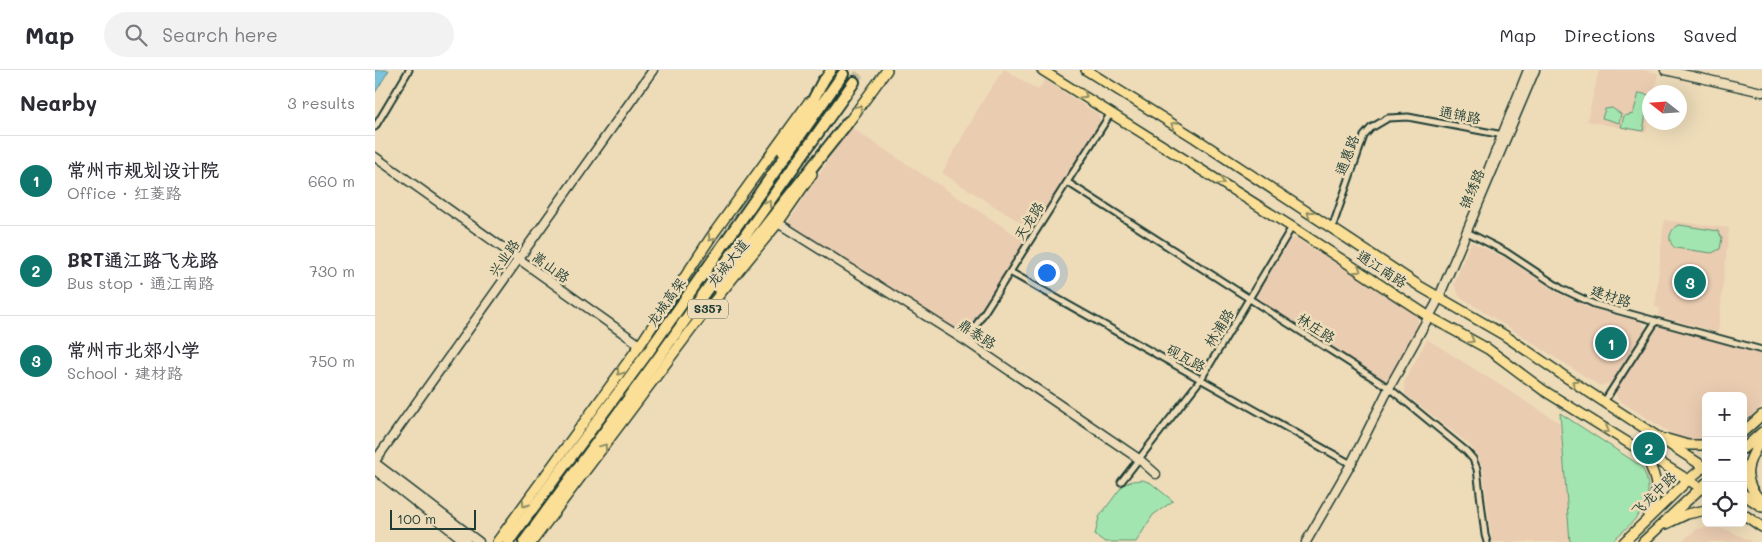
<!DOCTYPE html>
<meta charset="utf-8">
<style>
body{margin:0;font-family:Mali,"LXGW WenKai TC",sans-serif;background:#f2f2f3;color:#2b2b33}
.controls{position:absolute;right:15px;bottom:15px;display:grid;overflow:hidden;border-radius:8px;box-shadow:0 5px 20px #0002}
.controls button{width:45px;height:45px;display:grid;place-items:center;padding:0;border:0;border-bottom:1px solid #e1e1e2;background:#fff;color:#2b2b33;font:25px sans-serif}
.compass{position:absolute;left:1267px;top:15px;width:45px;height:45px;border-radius:50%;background:#fff;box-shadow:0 5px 20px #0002;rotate:287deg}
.scale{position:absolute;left:15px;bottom:12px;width:86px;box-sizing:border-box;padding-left:5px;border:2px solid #1f3d34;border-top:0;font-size:14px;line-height:18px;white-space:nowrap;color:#1f3d34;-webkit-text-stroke:4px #eedcb9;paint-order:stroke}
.you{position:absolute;left:671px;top:202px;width:18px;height:18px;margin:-12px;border:4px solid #fff;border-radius:50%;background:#1a73e8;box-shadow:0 0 0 8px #1a73e833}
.badge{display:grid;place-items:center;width:32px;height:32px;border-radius:50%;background:#0f766e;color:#fff;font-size:16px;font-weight:700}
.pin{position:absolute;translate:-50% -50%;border:2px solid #fff;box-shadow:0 1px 5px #0006}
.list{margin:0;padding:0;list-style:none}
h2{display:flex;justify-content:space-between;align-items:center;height:65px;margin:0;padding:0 20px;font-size:21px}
h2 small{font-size:16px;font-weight:400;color:#7c7c81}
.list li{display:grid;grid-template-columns:32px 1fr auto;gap:15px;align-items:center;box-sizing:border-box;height:90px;padding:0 20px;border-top:1px solid #e1e1e2}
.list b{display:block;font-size:19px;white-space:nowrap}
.list p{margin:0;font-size:16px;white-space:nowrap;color:#7c7c81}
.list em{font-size:16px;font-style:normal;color:#7c7c81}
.icon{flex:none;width:28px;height:28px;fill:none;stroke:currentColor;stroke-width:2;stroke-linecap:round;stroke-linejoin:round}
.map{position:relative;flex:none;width:1387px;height:472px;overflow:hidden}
header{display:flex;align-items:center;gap:30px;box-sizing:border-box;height:70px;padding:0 25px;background:#fff;border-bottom:1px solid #e1e1e2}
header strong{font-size:24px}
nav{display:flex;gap:28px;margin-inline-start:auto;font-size:18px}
.search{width:350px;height:45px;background:#f2f2f3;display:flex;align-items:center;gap:12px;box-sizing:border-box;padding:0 18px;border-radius:28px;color:#7c7c81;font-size:19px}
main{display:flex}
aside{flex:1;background:#fff}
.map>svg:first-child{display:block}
.built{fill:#eaccb1}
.green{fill:#a3e5b0;stroke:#619172}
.water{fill:#7bc4db;stroke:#568e98}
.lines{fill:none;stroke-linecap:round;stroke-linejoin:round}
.highway-tunnel{stroke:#c5bc9e;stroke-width:10;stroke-dasharray:10 5;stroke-linecap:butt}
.street-casing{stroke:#1f3d34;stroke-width:9}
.secondary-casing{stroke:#1f3d34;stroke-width:11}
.primary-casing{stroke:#1f3d34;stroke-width:12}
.highway-casing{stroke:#1f3d34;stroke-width:14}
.street{stroke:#eedcb9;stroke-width:5}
.secondary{stroke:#eedcb9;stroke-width:8}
.primary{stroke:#fbdf96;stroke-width:9}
.highway{stroke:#fbdf96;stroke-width:10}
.oneway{stroke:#8d8e65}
.labels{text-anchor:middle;stroke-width:5;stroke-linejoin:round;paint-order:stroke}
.shield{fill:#eedcb9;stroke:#5d6d5c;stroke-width:1}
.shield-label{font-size:12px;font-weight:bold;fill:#1f3d34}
.street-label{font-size:14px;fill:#1f3d34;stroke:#eedcb9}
</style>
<header>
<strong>Map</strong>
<div class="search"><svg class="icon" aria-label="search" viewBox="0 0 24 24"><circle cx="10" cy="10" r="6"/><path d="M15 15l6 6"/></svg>Search here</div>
<nav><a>Map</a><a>Directions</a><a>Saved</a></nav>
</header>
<main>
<aside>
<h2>Nearby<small>3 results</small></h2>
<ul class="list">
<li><span class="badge">1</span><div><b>常州市规划设计院</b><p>Office · 红菱路</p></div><em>660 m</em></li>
<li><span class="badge">2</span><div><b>BRT通江路飞龙路</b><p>Bus stop · 通江南路</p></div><em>730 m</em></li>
<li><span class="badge">3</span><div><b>常州市北郊小学</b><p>School · 建材路</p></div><em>750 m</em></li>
</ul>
</aside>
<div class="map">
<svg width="1387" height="472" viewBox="0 0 1387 472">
<rect width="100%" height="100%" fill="#eedcb9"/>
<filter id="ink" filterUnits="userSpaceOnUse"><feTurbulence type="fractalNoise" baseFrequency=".02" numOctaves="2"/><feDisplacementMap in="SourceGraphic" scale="10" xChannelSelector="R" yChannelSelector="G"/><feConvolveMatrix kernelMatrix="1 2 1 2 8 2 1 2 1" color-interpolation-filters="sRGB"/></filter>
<g filter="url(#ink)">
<path class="built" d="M 628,0 L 631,0 L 663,20 L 670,10 L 724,45 L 725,52 L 657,160 L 567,103 L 610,27 Z
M 1224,0 L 1268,0 L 1283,3 L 1279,22 L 1274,22 L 1274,46 L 1271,63 L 1212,51 Z
M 475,57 L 650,171 L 595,256 L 587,260 L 577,260 L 414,156 L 414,151 Z
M 1289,150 L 1354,158 L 1343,262 L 1283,246 L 1285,238 L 1280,237 Z
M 916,169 L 922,169 L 1042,244 L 1043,257 L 1013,309 L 1008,310 L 883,230 L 882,225 Z
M 1096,172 L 1130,188 L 1185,224 L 1217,239 L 1267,252 L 1270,259 L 1236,313 L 1225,316 L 1084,226 L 1079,214 Z
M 1287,257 L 1387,284 L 1387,336 L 1368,353 L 1368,326 L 1331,326 L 1331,371 L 1312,370 L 1300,366 L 1242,329 L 1241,320 L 1279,259 Z
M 1052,269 L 1185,353 L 1195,472 L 1117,472 L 1108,399 L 1103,386 L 1095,375 L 1030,324 L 1029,312 Z
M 1337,457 L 1353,460 L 1378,472 L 1306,472 L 1322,459 Z"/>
<path class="green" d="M 1264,23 L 1274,25 L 1268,61 L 1246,57 L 1249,46 L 1258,44 Z
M 1237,38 L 1246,44 L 1244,53 L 1227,48 L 1230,39 Z
M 1305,155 L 1343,161 L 1347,168 L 1345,179 L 1337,183 L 1300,178 C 1292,171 1294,163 1301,156 Z
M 1185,343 L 1266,396 C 1286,429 1260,451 1236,472 L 1195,472 Z
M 768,410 L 776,413 L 798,431 L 778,445 L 761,472 L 730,472 L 720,465 L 724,447 L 748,415 L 757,411 Z"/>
<path class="water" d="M 0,0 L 14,0 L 0,23 Z"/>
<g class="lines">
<path class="highway-tunnel" d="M 479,12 L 487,0"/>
<defs>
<path id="street" d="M 0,57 L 34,0
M 692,112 L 1014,318 L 1091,381 L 1098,389 L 1102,399 L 1110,465 L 1112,472
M 957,158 L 989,66 L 996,58 L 1013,48 L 1033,47 L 1128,65
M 1092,162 L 1131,182 L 1187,219 L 1219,234 L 1387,280
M 635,202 L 976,394
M 591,271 L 736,43
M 1229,332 L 1281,251
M 746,412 L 826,309 L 917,157"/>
<path id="secondary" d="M 1290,0 L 1387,22
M 0,87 L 265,275
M 1110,108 L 1153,0
M 403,153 L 591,271 L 764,389 L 781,404
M 0,391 L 278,0
M 0,393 L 104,472
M 0,400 L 91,472
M 931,472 L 976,394 L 1014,318 L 1061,234 L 1160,0"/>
<path id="primary" d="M 667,0 L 917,157 L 1053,246 L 1113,279 L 1168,320 L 1331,421
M 711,0 L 820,68 L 1046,217 L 1129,265 L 1189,306 L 1331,398
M 445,16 L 456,0
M 470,57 L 512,0
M 1368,362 L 1387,345
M 1292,369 L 1313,375 L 1331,375
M 1387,369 C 1371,392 1365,410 1387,432
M 1368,379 L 1387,362
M 1271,385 C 1282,412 1286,418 1273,446
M 1368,424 L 1387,437
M 1368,444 L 1387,457
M 1291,454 L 1312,444 L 1331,440
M 122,472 L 265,275 L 336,167 L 433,33
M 157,472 L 322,252 L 403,153 L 437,104
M 1249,472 L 1312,411 L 1331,395
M 1268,472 L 1331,413"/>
<path id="highway" d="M 407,80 L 428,49 L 448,11
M 342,217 L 473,52
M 133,472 L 274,281 L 468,4
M 149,472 L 284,287 L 479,12"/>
</defs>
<use href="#street" class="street-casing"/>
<use href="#secondary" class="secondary-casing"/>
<use href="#primary" class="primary-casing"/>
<use href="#highway" class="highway-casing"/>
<use href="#street" class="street"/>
<use href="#secondary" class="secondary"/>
<use href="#primary" class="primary"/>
<use href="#highway" class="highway"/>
</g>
<defs><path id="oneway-chevron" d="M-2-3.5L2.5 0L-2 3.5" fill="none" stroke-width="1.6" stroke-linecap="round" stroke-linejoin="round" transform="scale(1.25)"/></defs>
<g class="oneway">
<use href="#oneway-chevron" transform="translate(709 25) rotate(32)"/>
<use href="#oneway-chevron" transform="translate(484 38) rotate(-53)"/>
<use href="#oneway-chevron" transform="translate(799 55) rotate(-149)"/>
<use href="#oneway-chevron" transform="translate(846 112) rotate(32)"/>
<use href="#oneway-chevron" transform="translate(393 133) rotate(-55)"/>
<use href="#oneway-chevron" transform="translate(935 144) rotate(-146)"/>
<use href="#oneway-chevron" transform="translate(336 168) rotate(125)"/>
<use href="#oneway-chevron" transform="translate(983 200) rotate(33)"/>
<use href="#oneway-chevron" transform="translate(1096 270) rotate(29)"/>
<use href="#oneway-chevron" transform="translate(245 302) rotate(126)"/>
<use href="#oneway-chevron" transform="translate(1200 313) rotate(-148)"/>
<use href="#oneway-chevron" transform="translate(1231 360) rotate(31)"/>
<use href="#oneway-chevron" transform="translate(229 377) rotate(-53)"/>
<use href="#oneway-chevron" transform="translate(150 434) rotate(126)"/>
</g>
</g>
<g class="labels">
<rect class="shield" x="313" y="229.5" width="40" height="19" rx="4"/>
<g class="shield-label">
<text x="333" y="243">S357</text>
</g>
<g class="street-label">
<text transform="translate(1085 45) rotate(11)" y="5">通锦路</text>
<text transform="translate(972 85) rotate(-69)" y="5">通惠路</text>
<text transform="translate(1097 119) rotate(-67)" y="5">锦绣路</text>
<text transform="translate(654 151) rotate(-58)" y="5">天龙路</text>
<text transform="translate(129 188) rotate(-55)" y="5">兴业路</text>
<text transform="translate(353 193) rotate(-51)" y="5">龙城大道</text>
<text transform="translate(176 197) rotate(36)" y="5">嵩山路</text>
<text transform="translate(1007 199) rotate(33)" y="5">通江南路</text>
<text transform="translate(1236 226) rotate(18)" y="5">建材路</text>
<text transform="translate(291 232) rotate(-55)" y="5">龙城高架</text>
<text transform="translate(844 258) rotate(-58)" y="5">林浦路</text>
<text transform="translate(941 258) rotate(33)" y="5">林庄路</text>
<text transform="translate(602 264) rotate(33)" y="5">鼎泰路</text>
<text transform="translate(811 288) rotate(29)" y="5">砚瓦路</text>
<text transform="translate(1279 424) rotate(-44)" y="5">飞龙中路</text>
</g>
</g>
</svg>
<div class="controls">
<button>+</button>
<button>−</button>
<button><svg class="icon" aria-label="locate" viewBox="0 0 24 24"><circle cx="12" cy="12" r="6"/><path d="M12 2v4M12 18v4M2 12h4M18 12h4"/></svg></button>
</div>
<svg class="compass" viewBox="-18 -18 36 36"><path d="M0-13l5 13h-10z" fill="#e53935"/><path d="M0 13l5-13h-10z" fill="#7c7c81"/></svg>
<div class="scale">100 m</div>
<div class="you"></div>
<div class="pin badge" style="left:1236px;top:273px">1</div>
<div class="pin badge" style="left:1274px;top:378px">2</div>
<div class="pin badge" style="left:1315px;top:212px">3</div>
</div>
</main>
